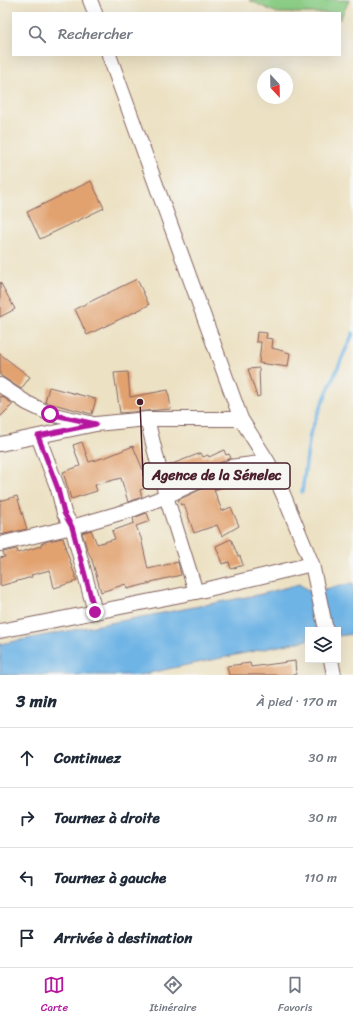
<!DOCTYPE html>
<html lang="fr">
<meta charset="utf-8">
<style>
body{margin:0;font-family:Sriracha,sans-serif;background:#f6f6f7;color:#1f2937}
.controls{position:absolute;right:12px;bottom:12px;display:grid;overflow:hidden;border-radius:0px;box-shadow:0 4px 16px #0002}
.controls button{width:36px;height:36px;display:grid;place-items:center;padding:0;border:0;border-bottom:1px solid #e0e1e3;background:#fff;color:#1f2937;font:20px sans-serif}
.compass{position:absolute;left:257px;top:68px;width:36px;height:36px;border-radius:50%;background:#fff;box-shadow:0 4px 16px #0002;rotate:158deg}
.stop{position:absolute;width:12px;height:12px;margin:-9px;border:3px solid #b5179e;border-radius:50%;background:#fff}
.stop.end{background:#b5179e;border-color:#fff;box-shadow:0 1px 4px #0008}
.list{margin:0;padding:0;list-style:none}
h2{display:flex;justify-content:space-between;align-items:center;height:52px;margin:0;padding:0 16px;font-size:17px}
h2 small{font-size:13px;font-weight:400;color:#747a83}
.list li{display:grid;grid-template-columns:26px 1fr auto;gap:12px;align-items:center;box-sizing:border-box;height:60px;padding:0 16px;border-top:1px solid #e0e1e3}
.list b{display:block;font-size:15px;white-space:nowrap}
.list em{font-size:13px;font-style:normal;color:#747a83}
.icon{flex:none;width:22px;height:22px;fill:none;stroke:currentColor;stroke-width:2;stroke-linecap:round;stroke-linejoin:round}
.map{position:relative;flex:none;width:353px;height:675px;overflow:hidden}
.search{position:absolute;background:#fff;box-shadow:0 4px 16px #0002;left:12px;right:12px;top:12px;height:44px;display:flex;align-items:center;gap:10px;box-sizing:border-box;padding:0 14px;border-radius:0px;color:#747a83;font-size:15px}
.sheet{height:292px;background:#fff}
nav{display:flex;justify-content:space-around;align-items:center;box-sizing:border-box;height:56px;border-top:1px solid #e0e1e3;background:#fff;font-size:11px;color:#747a83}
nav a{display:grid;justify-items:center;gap:2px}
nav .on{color:#b5179e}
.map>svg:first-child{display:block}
.green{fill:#8bcd86;stroke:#6a7658}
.water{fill:#6eb4e5;stroke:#5c6a88}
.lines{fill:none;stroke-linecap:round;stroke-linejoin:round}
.stream{stroke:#6eb4e5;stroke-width:3.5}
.building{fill:#e2a270}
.minor-casing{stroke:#836360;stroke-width:16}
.minor{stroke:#fff;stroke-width:14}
.route{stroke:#b5179e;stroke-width:5}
.leader{fill:none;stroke:#4a1f2b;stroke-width:1.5}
.callout-dot{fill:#4a1f2b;stroke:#f6f6f2;stroke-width:1.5}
.callout{fill:#f6f6f2;stroke:#4a1f2b;stroke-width:1.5}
.callout-label{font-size:14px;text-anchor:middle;font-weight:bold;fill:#4a1f2b}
</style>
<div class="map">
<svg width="353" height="675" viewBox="0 0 353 675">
<rect width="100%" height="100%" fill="#f6f6f2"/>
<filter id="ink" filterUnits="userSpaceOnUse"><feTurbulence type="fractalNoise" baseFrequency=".025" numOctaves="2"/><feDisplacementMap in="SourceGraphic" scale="8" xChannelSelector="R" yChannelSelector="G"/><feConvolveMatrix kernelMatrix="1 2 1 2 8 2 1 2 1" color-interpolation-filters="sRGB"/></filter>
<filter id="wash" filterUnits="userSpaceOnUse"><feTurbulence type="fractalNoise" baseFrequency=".012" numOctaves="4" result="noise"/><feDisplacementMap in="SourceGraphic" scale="16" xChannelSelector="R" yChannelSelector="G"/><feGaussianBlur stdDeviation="0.9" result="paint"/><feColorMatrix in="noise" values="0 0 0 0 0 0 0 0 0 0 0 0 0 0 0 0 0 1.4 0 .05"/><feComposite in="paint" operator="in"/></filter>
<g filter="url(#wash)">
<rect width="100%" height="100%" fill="#ece1c3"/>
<path class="green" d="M 249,0 L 349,0 L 340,20 L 340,13 L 277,13 Z"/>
<path class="water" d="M 353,583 L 353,634 L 338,636 L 338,630 L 308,630 L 308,640 L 139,675 L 0,675 L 0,644 L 262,594 L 299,584 L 311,592 Z"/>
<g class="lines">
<path class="stream" d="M 302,492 L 310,434 L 318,413 L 353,333"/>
</g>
<g id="blocks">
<path class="building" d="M 91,181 L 104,208 L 40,239 L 27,212 Z
M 137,279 L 149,305 L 87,335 L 75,309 Z
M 0,282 L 15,309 L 0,317 Z
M 257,332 L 267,333 L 266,338 L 273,339 L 272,348 L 290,353 L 288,367 L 259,363 L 261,342 L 256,342 Z
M 0,354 L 30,377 L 21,389 L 0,375 Z
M 259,368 L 260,396 L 257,397 L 248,369 Z
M 128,372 L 130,397 L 168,390 L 171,409 L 120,413 L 114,373 Z
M 49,387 L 96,399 L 92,414 L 45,402 Z
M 1,396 L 13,404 L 0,417 L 0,397 Z
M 82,442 L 89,462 L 109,456 L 133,446 L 146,477 L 152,476 L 155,485 L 140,490 L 142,497 L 128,502 L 121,478 L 95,485 L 97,491 L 71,499 L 63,472 L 80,466 L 73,445 Z
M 224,450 L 226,455 L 229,454 L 231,458 L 172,484 L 167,466 L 201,453 L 203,457 L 208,455 L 209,457 Z
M 232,475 L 237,475 L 240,480 L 214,490 L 222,511 L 231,507 L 239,526 L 222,536 L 217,525 L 194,533 L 184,504 L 181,505 L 178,500 Z
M 17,496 L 27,529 L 0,535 L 0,501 Z
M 147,513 L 150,521 L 136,526 L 141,538 L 148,569 L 178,562 L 181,575 L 151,582 L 151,583 L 127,589 L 126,584 L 101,592 L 92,560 L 87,549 L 82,533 L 91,530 L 97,544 L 115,539 L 112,531 L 134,523 L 133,518 Z
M 63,538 L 66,547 L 65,547 L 77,581 L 54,588 L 50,570 L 31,575 L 32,577 L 0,586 L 0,558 L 5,557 L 3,552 L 17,549 L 18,553 L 41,546 L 41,544 L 48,541 Z
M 231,539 L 238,556 L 240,556 L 243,565 L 231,569 L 229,562 L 222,564 L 216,546 Z
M 295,661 L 296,675 L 229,675 L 227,666 L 250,663 L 251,667 Z"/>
</g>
</g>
<g filter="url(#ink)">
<use href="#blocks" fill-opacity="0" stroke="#836360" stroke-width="1"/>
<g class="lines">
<defs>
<path id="minor" d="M 90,0 L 95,13
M 109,55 L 241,419 L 268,462 L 283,494 L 312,564 L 326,630
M 0,385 L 27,403 L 50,414 L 90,423
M 147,419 L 166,496 L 196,592
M 38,436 L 58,489 L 64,513 L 72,527 L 95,612
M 0,444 L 96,424 L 147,419 L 241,419
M 0,544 L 72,527 L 134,509 L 166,496 L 230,467 L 268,462
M 0,631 L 196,592 L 312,564
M 331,660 L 334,675"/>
</defs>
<use href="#minor" class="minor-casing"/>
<use href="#minor" class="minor"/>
</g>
</g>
<g class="lines" filter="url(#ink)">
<path class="route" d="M 50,414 L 96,424 L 38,436 L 58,489 L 64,513 L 72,527 L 95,612"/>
</g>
<path class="leader" d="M140 402L143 476"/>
<circle class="callout-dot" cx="140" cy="402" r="4"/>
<rect class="callout" x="143" y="463" width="147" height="26" rx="4"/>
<g class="callout-label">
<text x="217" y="480">Agence de la Sénelec</text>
</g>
</svg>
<div class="controls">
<button><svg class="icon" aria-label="layers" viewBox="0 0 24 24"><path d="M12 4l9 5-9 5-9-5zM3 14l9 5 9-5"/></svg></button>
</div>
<svg class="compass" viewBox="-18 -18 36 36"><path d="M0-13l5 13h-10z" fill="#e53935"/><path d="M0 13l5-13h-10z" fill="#747a83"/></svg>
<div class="stop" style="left:50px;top:414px"></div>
<div class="stop end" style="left:95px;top:612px"></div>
<div class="search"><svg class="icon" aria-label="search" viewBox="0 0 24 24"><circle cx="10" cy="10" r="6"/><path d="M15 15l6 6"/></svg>Rechercher</div>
</div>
<section class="sheet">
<h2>3 min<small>À pied · 170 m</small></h2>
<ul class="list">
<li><svg class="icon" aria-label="ahead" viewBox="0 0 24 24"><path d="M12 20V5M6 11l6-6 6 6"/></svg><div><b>Continuez</b></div><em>30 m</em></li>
<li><svg class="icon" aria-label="right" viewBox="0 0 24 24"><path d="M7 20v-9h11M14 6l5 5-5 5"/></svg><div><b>Tournez à droite</b></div><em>30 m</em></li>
<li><svg class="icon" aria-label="left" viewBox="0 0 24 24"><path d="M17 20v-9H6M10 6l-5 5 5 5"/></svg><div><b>Tournez à gauche</b></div><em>110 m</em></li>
<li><svg class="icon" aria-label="arrive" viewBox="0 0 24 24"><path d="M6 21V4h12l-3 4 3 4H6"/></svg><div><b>Arrivée à destination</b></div></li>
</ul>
</section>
<nav>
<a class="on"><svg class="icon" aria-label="map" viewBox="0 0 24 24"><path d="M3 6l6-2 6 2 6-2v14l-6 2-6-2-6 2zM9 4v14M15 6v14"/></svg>Carte</a>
<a><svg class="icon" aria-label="directions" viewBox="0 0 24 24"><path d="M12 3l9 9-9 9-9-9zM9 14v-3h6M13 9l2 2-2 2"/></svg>Itinéraire</a>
<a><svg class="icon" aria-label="saved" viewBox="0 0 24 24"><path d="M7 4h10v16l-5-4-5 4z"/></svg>Favoris</a>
</nav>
